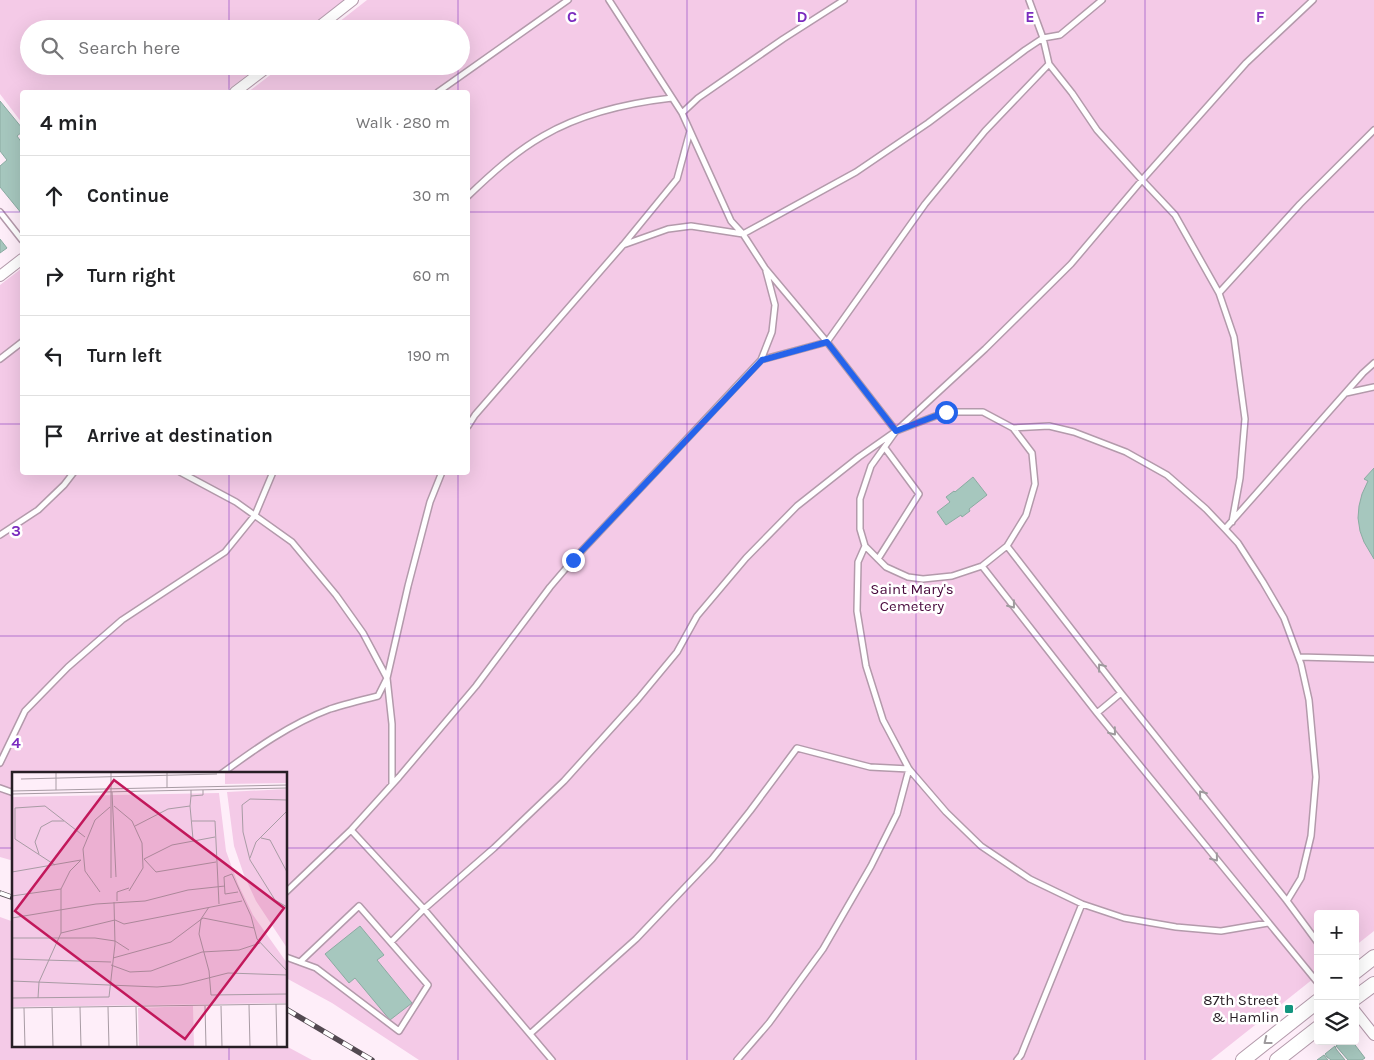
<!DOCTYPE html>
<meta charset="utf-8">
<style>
body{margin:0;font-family:Karla,sans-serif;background:#f2f2f2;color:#202124}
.controls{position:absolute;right:15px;bottom:15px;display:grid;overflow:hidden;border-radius:5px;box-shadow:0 5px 20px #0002}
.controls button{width:45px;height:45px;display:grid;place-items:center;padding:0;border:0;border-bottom:1px solid #e0e0e0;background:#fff;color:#202124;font:25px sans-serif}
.stop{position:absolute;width:15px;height:15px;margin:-11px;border:4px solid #2563eb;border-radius:50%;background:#fff}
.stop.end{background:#2563eb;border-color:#fff;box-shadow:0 1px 5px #0008}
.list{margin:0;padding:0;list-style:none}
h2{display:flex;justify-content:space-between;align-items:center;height:65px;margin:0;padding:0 20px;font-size:21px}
h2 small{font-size:16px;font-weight:400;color:#757577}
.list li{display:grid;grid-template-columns:32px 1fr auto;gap:15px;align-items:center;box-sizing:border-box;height:80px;padding:0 20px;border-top:1px solid #e0e0e0}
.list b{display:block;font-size:19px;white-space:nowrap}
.list em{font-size:16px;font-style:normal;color:#757577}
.icon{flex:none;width:28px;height:28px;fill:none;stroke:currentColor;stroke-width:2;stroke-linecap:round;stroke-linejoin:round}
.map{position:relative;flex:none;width:1374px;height:1060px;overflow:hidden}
.search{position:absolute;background:#fff;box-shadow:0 5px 20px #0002;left:20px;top:20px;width:450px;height:55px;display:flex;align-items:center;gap:12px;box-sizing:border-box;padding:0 18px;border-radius:28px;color:#757577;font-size:19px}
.panel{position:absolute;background:#fff;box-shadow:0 5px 20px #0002;left:20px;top:90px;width:450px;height:385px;border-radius:5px}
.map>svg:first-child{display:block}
.green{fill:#f4cae7}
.building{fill:#a6c7be;stroke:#8baba2}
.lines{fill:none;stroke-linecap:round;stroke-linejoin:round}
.lane-casing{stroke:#b39aab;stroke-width:8}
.street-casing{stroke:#b39aab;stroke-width:12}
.secondary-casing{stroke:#b39aab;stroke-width:16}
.lane{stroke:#fff;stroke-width:5}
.street{stroke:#fff;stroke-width:10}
.secondary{stroke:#fff;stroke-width:14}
.rail-casing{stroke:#534951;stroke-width:5.5}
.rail{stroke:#fff;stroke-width:4;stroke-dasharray:11;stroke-linecap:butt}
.oneway{stroke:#9e9a9d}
.route{stroke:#2563eb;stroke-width:6}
.grid{fill:none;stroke:#7b2cbf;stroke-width:1;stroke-opacity:0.55}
.poi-dot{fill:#13957f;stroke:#fff;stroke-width:2}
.labels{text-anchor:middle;stroke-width:5;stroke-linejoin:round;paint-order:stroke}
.park-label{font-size:15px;fill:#48093c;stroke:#fff}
.poi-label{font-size:15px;fill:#271e25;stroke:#fff;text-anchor:end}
.inset-road{fill:none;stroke:#a89ba4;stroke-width:1}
.view{fill:#c2185b;fill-opacity:0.15;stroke:#c2185b;stroke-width:2.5}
.inset-edge{fill:none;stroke:#271e25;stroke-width:2.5}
.grid-label{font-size:16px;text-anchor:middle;font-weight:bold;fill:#7b2cbf;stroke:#fff;stroke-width:5;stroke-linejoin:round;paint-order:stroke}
</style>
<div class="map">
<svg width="1374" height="1060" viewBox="0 0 1374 1060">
<rect width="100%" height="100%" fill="#feeef9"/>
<path class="green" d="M 0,0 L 344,0 L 307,29 L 29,29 L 29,66 L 259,66 L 225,92 L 22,92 L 22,123 L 0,94 Z
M 367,0 L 1374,0 L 1374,931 L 1355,946 L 1355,914 L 1318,914 L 1318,975 L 1211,1060 L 419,1060 L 332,1003 L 286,978 L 286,774 L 14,774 L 14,861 L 0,857 L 0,285 L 22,268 L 22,472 L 468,472 L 468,92 L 248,92 L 282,66 L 461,66 L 461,29 L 330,29 Z
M 0,917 L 14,922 L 14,1046 L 286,1046 L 312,1060 L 0,1060 Z"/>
<path class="building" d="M 0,101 L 22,128 L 22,132 L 17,136 L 22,143 L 22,214 L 0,187 L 0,166 L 7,160 L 0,151 Z
M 0,239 L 7,248 L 0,253 Z
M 1374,468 L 1374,559 L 1364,542 L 1360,531 L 1358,518 L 1359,506 L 1362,494 L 1368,481 L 1364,479 Z
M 973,477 L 987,495 L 969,509 L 970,511 L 962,517 L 961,515 L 946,525 L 937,512 L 950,502 L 946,497 L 954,491 L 955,492 Z
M 360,926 L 384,955 L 377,960 L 412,1003 L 390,1020 L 355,978 L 349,983 L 325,954 Z
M 1342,1041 L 1352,1041 L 1365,1058 L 1362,1060 L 1348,1060 L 1336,1046 Z
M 1335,1046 L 1336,1049 L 1345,1060 L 1331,1060 L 1327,1057 L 1325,1054 Z
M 1324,1055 L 1328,1060 L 1317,1060 Z"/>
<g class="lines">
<defs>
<path id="lane" d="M 609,0 L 682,113 L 731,221 L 743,234 L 765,268 L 827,342 L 896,431
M 1029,0 L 1043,38 L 1049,64 L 1072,93 L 1097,130 L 1142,180 L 1175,215 L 1219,293 L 1234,337 L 1245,419 L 1240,478 L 1232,522
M 438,92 L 568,0
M 682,113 L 698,98 L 783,39 L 844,0
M 468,196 C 491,174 515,152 543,136 C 582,113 628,103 672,98
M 0,212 L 22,240
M 623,245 L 668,229 L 691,226 L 743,234 L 856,172 L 928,123 L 1025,50 L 1043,38 L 1060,35 L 1102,0
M 1219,293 L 1300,204 L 1374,130
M 0,359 L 22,342
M 761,360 L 772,332 L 775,305 L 766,271
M 1346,393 L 1374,387
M 946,412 L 983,412 L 1013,428 L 1032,453 L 1035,484 L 1026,515 L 1007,546 L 982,566 L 952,576 L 923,579 L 908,577 L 886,567 L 865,546 L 860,529 L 860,499 L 871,466 L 896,431 Z
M 468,426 L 475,415 L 623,245 L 677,179 L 690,131
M 1013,428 L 1049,426 L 1074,432 L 1126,452 L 1167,475 L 1206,509 L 1225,529 L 1238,543 L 1263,582 L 1284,618 L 1301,664 L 1309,700 L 1316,777 L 1311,836 L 1301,878 L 1287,901
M 180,472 L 236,502 L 292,542 L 336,595 L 363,633 L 387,678 L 392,724 L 392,784
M 1225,529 L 1363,373 L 1374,363
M 0,535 L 38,510 L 64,485 L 74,472
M 865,546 L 858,562 L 857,611 L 866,666 L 883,720 L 909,769 L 946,812 L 981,846 L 1030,879 L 1082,904 L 1124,918 L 1176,927 L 1221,931 L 1268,923
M 1007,546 L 1121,693 L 1287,901 L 1318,943
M 878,559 L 919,494 L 885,448
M 982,566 L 1097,713 L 1318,983
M 1299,657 L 1374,659
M 1097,713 L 1121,693
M 0,763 L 25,711 L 68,667 L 122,620 L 225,552 L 255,515 L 273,472
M 221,774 C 255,749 290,724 330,709 C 346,704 362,700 378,696 L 387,678 L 408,586 L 430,502 L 442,472
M 0,788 L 14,793
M 351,830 L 424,909 L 552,1060
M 286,892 L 351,830 L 399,777 L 476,686 L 550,587 L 573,560 L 761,360 L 827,342 L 925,204 L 985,131 L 1049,64
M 391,942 L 424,909 L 494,848 L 564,781 L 638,699 L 677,652 L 697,616 L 746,558 L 797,506 L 859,457 L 896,431 L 985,349 L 1071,264 L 1142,180 L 1246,63 L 1313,0
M 286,957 L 316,968 L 399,1031 L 428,985 L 359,906 L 300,962
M 531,1033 L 636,939 L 712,859 L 750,811 L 797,748 L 870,767 L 909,769 L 897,814 L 871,866 L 823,949 L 769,1023 L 737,1060
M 1017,1060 L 1021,1055 L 1082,904"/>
<path id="street" d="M 316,29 L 353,0
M 235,92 L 269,66
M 0,276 L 22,259
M 1355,1011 L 1374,1035"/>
<path id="secondary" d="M 1355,972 L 1374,957
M 1355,998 L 1374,984
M 1243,1060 L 1318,1001
M 1277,1060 L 1318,1028"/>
</defs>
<use href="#lane" class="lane-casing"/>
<use href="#street" class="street-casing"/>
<use href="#secondary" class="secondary-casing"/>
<use href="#lane" class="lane"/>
<use href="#street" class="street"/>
<use href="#secondary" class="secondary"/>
<defs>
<path id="rail" d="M 0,893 L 14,898
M 286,1009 L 372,1060"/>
</defs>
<use href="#rail" class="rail-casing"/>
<use href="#rail" class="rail"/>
</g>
<defs><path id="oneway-chevron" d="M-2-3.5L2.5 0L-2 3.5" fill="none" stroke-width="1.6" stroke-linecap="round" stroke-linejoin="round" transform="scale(1.25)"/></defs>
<g class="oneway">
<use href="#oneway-chevron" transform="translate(1012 605) rotate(52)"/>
<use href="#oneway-chevron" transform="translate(1101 667) rotate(-128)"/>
<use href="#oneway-chevron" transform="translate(1113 732) rotate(51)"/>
<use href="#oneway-chevron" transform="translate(1202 794) rotate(-129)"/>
<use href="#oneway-chevron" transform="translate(1215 858) rotate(51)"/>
<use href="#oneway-chevron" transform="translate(1267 1041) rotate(142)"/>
</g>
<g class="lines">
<path class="route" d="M 573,560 L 762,360 L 827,342 L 896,431 L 946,412"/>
</g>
<path class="grid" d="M 229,0 L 229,29M 458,0 L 458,29M 687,0 L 687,1060M 916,0 L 916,1060M 1145,0 L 1145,1060M 229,66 L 229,92M 458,66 L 458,92M 0,212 L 22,212M 468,212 L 1374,212M 0,424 L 22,424M 468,424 L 1374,424M 229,472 L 229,774M 458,472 L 458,1060M 0,636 L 1374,636M 0,848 L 14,848M 286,848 L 1374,848M 229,1046 L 229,1060"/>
<rect class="poi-dot" x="1284" y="1004" width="10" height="10" rx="2.5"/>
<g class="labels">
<g class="park-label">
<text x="912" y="594">Saint Mary's<tspan x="912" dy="17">Cemetery</tspan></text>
</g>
<g class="poi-label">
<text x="1279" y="1005">87th Street<tspan x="1279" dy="17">&amp; Hamlin</tspan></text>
</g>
</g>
<g transform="translate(12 772)">
<rect width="275" height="275" fill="#feeef9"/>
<path d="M 213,0 L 275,0 L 275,11 L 213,12 ZM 275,17 L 275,176 L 244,129 L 232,103 L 222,74 L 215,20 ZM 207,21 L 214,79 L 226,112 L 241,143 L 275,191 L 275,231 L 0,235 L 0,25 ZM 181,234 L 182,275 L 127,275 L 126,236 Z" fill="#f4cae7"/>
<path class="inset-road" d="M 44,0 L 44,18M 99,0 L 99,106M 155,0 L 155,16M 232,0 L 250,0M 9,7 L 205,2M 179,18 L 179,24 L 191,23 L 191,18M 0,19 L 275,13M 100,20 L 104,105M 0,22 L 275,16M 275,28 L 238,27 L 230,33 L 231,60 L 238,88 L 263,128 L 275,135M 102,34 L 120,49 L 130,71 L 131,96 L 117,119M 178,34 L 181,67M 180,49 L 203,49 L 207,132M 123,54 L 156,37 L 178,34 L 179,24M 203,65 L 160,73 L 132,87 L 144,100 L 204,90M 249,66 L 258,68 L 275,100M 27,82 L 23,70 L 29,55 L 40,49 L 52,49M 238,86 L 244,70 L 275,39M 43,93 L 3,67 L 3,36 L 33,34 L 73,65M 0,100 L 69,88M 88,120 L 73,99 L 71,77 L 83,48 L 98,35M 226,120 L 213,122 L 212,105 L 220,102 L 239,144 L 245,167 L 275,199M 0,124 L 49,117M 105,129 L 105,120 L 117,116M 197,135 L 189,147 L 187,162 L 197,199 L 199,223 L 275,222M 0,146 L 84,132 L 133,129 L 176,118 L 213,114M 49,161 L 103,148 L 112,152 L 230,129M 0,166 L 83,166 L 103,169 L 117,178M 101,186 L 159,170 L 191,146 L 242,156M 0,187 L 99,190M 99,193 L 118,200 L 139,199 L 190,180 L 227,178 L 248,171M 0,209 L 145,215 L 169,213 L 216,201 L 275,203M 0,226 L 97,225 L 103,172 L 102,130M 26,226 L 27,210 L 49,161 L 49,117 L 58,99 L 69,88M 264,232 L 265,275M 237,233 L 238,275M 193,234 L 194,275M 209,234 L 210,275M 68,235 L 69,275M 96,235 L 97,275M 124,235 L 125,275M 0,236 L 275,232M 12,236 L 13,275M 40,236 L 41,275"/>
<path class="view" d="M 102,8 L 272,136 L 173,267 L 3,139 Z"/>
<rect width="275" height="275" class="inset-edge"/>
</g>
<g class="grid-label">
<text x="572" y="22">C</text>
<text x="802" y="22">D</text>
<text x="1030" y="22">E</text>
<text x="1260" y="22">F</text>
<text x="16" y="536">3</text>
<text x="16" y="748">4</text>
</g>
</svg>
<div class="controls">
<button>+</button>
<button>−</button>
<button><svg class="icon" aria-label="layers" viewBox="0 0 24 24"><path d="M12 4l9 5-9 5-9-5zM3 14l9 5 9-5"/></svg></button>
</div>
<div class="stop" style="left:946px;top:412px"></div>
<div class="stop end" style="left:573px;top:560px"></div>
<div class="search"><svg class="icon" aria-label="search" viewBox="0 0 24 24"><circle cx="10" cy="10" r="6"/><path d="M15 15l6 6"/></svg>Search here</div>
<section class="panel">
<h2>4 min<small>Walk · 280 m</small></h2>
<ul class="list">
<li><svg class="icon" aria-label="ahead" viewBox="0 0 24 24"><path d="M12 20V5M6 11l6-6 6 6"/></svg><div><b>Continue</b></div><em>30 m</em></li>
<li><svg class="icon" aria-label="right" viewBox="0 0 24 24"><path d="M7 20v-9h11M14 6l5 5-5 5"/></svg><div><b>Turn right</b></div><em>60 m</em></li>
<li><svg class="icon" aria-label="left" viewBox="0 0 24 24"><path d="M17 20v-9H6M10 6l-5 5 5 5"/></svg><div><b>Turn left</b></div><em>190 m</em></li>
<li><svg class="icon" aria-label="arrive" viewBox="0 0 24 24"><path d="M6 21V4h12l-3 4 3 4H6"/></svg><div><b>Arrive at destination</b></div></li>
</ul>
</section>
</div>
